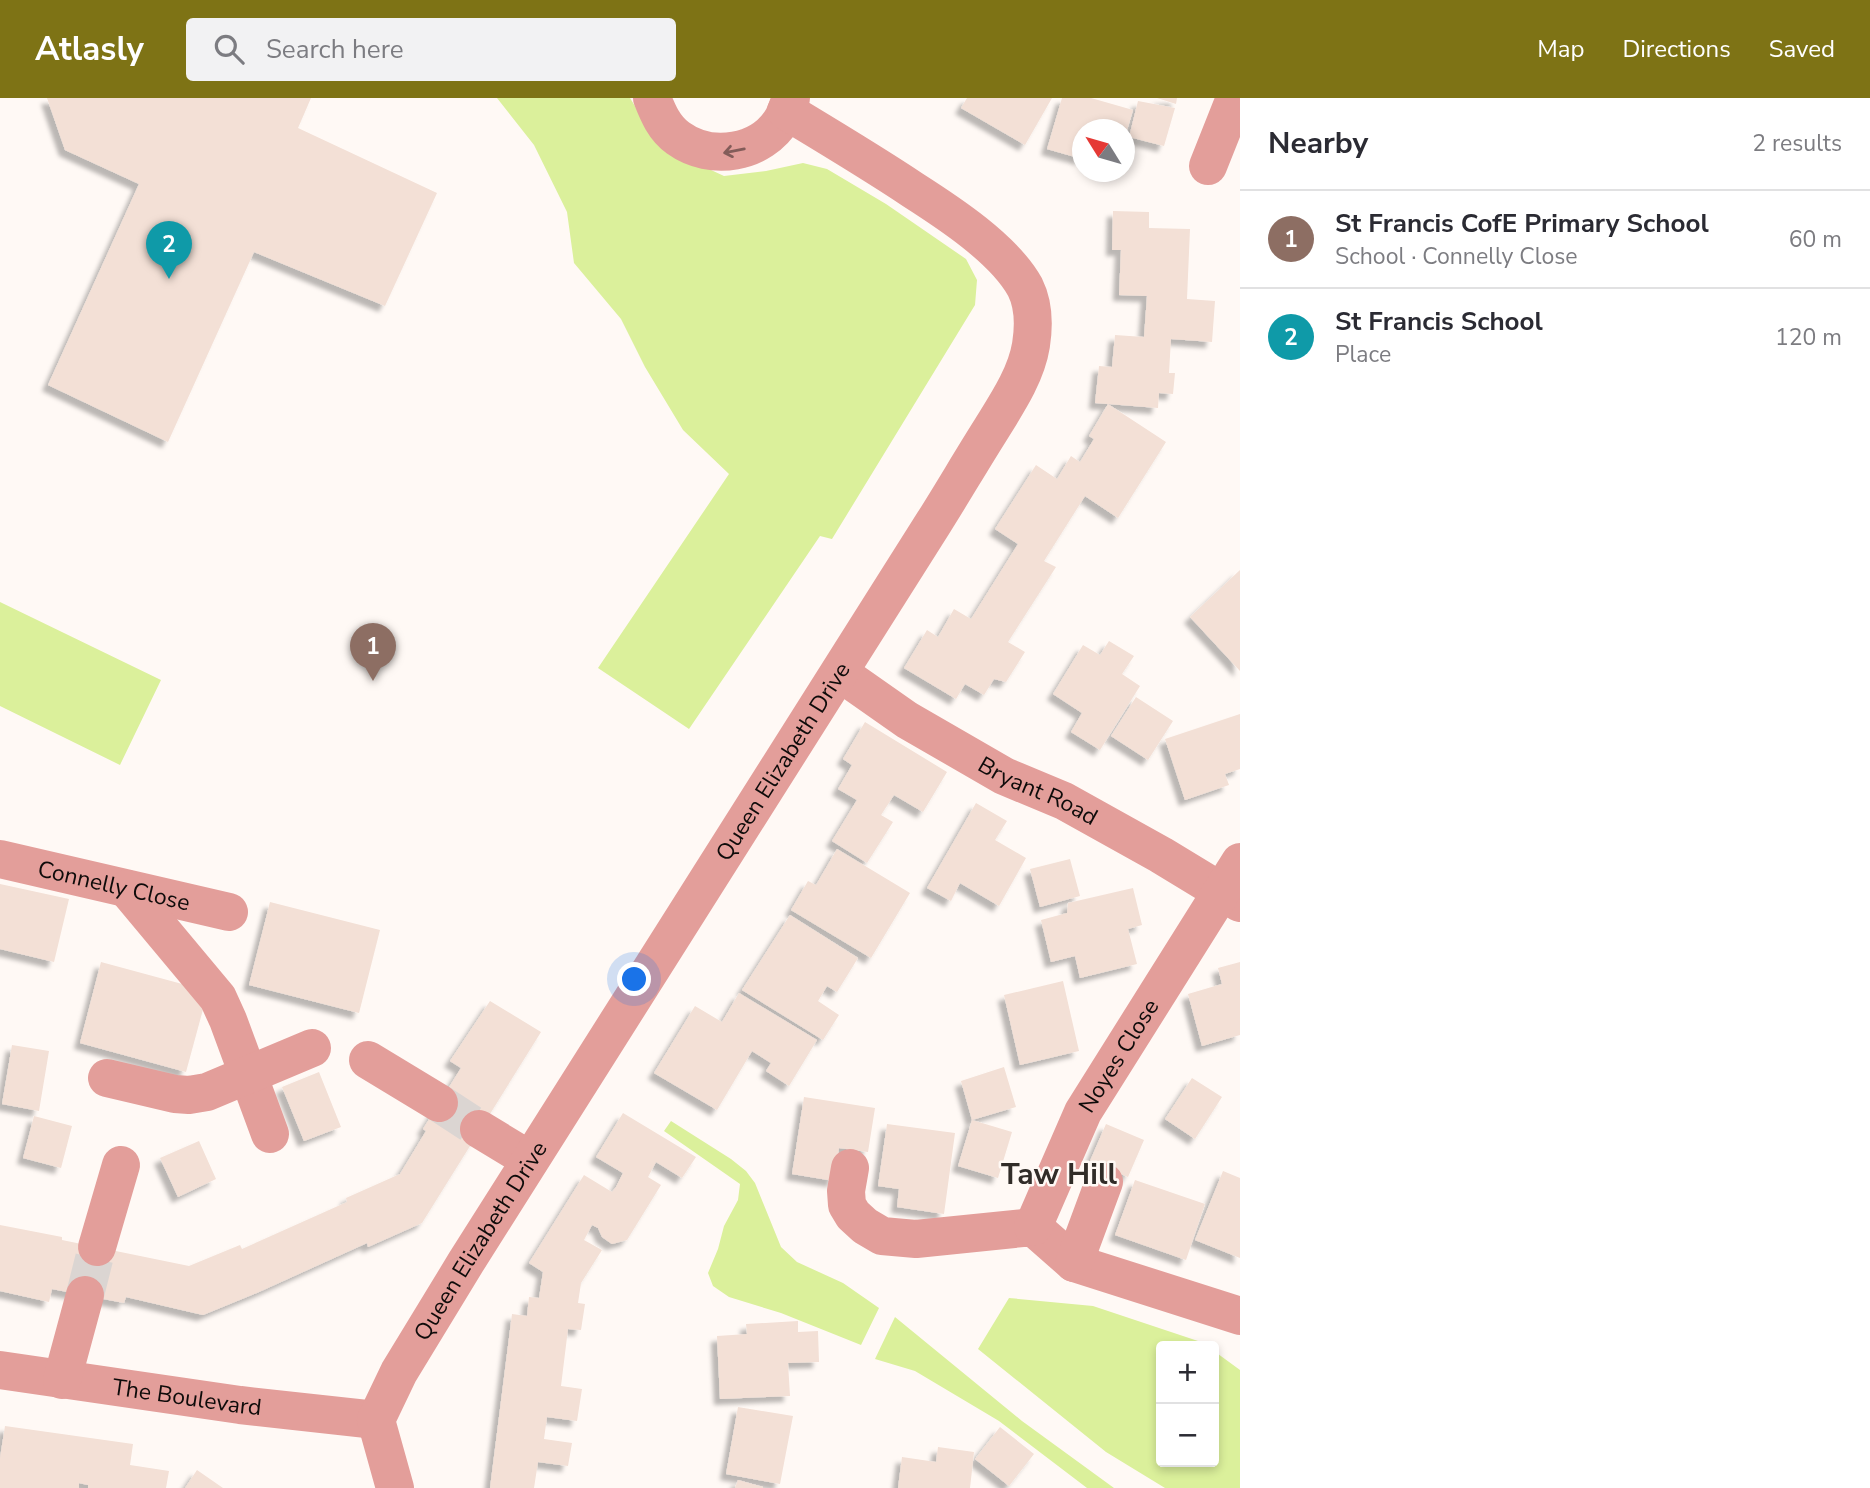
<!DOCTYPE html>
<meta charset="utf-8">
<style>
body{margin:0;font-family:"Nunito Sans",sans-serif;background:#f2f2f3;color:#2b2b33}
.controls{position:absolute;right:21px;bottom:21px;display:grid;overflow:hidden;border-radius:7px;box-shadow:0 4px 10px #0003}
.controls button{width:63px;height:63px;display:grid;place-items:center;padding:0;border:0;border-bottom:2px solid #e1e1e2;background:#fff;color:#2b2b33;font:35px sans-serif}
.compass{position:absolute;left:1072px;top:21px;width:63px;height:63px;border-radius:50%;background:#fff;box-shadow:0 4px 10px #0003;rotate:307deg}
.you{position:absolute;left:635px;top:882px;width:24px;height:24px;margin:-18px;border:5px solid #fff;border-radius:50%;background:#1a73e8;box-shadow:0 0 0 10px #1a73e833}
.badge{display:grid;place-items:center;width:46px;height:46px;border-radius:50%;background:#7e7315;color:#fff;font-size:23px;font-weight:700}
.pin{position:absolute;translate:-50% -58px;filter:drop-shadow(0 2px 4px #0008)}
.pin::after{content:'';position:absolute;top:37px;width:24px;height:21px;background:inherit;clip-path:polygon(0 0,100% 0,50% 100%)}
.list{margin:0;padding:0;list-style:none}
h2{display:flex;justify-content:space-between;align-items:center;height:91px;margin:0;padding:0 28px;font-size:30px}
h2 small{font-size:23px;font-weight:400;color:#7c7c81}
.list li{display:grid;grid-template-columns:46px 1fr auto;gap:21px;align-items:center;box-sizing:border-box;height:98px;padding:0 28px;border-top:2px solid #e1e1e2}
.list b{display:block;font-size:26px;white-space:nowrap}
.list p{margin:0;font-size:23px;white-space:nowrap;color:#7c7c81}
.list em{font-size:23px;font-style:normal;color:#7c7c81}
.icon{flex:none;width:38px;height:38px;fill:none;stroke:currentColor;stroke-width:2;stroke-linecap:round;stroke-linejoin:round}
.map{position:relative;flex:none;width:1240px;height:1390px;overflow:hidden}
header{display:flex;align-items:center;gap:42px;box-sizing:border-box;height:98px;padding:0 35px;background:#7e7315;color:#fff}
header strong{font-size:33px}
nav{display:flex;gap:38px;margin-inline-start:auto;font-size:24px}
.search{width:490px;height:63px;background:#f2f2f3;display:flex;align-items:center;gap:18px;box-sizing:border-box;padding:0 24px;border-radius:7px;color:#7c7c81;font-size:26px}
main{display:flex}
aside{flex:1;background:#fff}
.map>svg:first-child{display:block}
.green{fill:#dbf09b}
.building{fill:#f3e0d6;filter:url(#shadow)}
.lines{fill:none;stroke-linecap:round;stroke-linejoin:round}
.minor-tunnel{stroke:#dbd5d2;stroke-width:38;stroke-dasharray:38 19;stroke-linecap:butt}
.minor{stroke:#e39e9a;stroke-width:38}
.oneway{stroke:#835c59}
.labels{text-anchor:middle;stroke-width:5;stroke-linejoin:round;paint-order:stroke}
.street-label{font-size:23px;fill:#0e0b0a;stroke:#fff9f5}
.district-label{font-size:30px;font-weight:bold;fill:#312c28;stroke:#fff9f5}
</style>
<header>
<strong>Atlasly</strong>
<div class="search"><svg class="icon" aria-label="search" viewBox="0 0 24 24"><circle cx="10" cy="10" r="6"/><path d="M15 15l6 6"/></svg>Search here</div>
<nav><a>Map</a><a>Directions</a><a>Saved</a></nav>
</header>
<main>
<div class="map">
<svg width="1240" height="1390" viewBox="0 0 1240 1390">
<defs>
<filter id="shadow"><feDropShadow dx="-6" dy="6" stdDeviation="2" flood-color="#0004"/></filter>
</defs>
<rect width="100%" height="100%" fill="#fff9f5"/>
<path class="green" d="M 497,0 L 630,0 L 641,18 L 698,66 L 724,78 L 766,73 L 803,65 L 827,71 L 886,106 L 966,161 L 977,182 L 975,207 L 832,441 L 820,438 L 689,631 L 598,570 L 729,376 L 683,332 L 645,269 L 621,221 L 574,165 L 567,114 L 534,47 Z
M 0,504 L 161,582 L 120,667 L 0,608 Z
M 671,1023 L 731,1061 L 746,1073 L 755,1085 L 781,1149 L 797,1164 L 843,1185 L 879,1210 L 861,1247 L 781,1215 L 729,1199 L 713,1188 L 708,1175 L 718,1151 L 724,1128 L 738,1102 L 740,1086 L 664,1033 Z
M 1009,1200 L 1093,1208 L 1201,1244 L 1207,1248 L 1161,1248 L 1161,1364 L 1214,1364 L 1214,1253 L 1240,1272 L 1240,1390 L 1165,1390 L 1106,1354 L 978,1251 Z
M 895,1219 L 1022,1323 L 1114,1390 L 1087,1390 L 999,1323 L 915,1273 L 875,1261 Z"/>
<path class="building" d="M 47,0 L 311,0 L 298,30 L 437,95 L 385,208 L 254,154 L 168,344 L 48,287 L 139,86 L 65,52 Z
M 967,0 L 1052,0 L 1025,47 L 961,10 Z
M 1062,0 L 1091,0 L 1133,12 L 1125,39 L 1125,32 L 1082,32 L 1082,61 L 1047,51 Z
M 1157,0 L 1177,0 L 1176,6 Z
M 1138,3 L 1175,10 L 1164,48 L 1129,39 Z
M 1113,113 L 1149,114 L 1149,130 L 1190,131 L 1187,201 L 1215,203 L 1212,244 L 1171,241 L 1169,275 L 1175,275 L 1173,296 L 1159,295 L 1158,310 L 1108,306 L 1166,344 L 1118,420 L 1085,398 L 1044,463 L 1056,469 L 1008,544 L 1025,554 L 1006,584 L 994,581 L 984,597 L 965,586 L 956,601 L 904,570 L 927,532 L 938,539 L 954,511 L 971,521 L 1018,446 L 995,431 L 1036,367 L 1057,381 L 1071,358 L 1080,364 L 1094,341 L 1089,338 L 1108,306 L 1095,305 L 1099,268 L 1112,269 L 1115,237 L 1144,239 L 1147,198 L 1119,197 L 1121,152 L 1112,152 Z
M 1240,472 L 1240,573 L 1190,519 Z
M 1109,543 L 1134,558 L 1122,576 L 1140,588 L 1100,652 L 1071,634 L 1082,615 L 1053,596 L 1083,547 L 1100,557 Z
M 1136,599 L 1173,623 L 1148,662 L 1111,638 Z
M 1240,616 L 1240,671 L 1225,676 L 1229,687 L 1185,702 L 1165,641 Z
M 865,624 L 947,674 L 923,714 L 894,697 L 881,717 L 893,724 L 867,765 L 832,743 L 857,702 L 838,691 L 852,667 L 843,661 Z
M 976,705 L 1007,723 L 995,742 L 1026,760 L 999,808 L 960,785 L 951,803 L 927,790 Z
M 837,751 L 910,795 L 871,860 L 791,812 L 808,783 L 816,787 Z
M 1070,761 L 1080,798 L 1040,809 L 1030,771 Z
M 0,786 L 69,801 L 54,864 L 0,851 Z
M 1133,790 L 1142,827 L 1128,831 L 1137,866 L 1080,880 L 1075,858 L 1051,864 L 1041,822 L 1067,815 L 1068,805 Z
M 270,804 L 380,832 L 359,915 L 249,887 Z
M 790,817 L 858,860 L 837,894 L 827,888 L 818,903 L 839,917 L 823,942 L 742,892 Z
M 101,864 L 208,893 L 186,974 L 80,945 Z
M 1240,864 L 1240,937 L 1202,948 L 1188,896 L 1222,886 L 1218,870 Z
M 1063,883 L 1079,953 L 1020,967 L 1004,897 Z
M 739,895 L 817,942 L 789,988 L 766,973 L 771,965 L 752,953 L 717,1012 L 654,975 L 695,908 L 722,924 Z
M 490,903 L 541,934 L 422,1125 L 368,1149 L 367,1145 L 259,1194 L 203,1217 L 126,1199 L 124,1205 L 52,1191 L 49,1204 L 0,1193 L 0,1127 L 62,1139 L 62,1142 L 189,1168 L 240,1147 L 242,1151 L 347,1104 L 346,1100 L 400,1076 L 426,1033 L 423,1031 L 461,970 L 450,963 Z
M 12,947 L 49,953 L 39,1013 L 2,1006 Z
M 1004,969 L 1016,1009 L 972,1022 L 961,983 Z
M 319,974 L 341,1029 L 304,1043 L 282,989 Z
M 1192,980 L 1222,999 L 1195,1041 L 1165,1021 Z
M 804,999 L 875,1010 L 868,1054 L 839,1050 L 834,1083 L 792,1076 Z
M 623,1015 L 696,1059 L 682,1080 L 656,1064 L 648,1079 L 661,1087 L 627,1142 L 612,1146 L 602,1139 L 598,1130 L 592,1127 L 584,1142 L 602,1152 L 581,1185 L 578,1205 L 585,1206 L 581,1232 L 568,1231 L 561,1288 L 582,1291 L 577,1323 L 547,1319 L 544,1341 L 572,1345 L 568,1368 L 538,1364 L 534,1390 L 490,1390 L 512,1216 L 527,1218 L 529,1199 L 539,1200 L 543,1174 L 529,1165 L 584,1077 L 612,1094 L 616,1089 L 623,1075 L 596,1059 Z
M 34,1018 L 72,1028 L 61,1070 L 23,1060 Z
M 972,1022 L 1012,1034 L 998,1080 L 958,1068 Z
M 887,1026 L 955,1035 L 944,1116 L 897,1109 L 899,1091 L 878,1088 Z
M 1106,1026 L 1144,1042 L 1128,1079 L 1090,1063 Z
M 199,1043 L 216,1081 L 178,1099 L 160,1060 Z
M 1223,1073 L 1240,1080 L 1240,1160 L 1195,1142 Z
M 1135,1082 L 1205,1106 L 1186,1162 L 1115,1137 Z
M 798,1223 L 798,1234 L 818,1233 L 819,1264 L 788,1265 L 790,1298 L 720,1301 L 717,1238 L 747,1236 L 746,1226 Z
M 738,1309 L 793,1318 L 780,1386 L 726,1376 Z
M 5,1328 L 133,1346 L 130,1367 L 169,1373 L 166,1390 L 88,1390 L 88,1387 L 79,1385 L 79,1390 L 0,1390 L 0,1360 Z
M 1000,1329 L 1034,1356 L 1009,1388 L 975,1361 Z
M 938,1349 L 974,1354 L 970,1390 L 898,1390 L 902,1359 L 936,1364 Z
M 197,1372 L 223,1390 L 185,1390 Z
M 738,1382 L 763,1389 L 763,1390 L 735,1390 Z"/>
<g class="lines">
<path class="minor-tunnel" d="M 439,1005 L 479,1031
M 85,1197 L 97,1149"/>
<g class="minor">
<path d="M 652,0 C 658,15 664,30 678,40 C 711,64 762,56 783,20 C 786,14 788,7 791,0"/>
<path d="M 1208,68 L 1235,0"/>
<path id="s1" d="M 840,575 L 907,622 L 1004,678 L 1064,703 L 1161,757 L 1240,805"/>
<path id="s2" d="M 0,761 L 229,814"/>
<path d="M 127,791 L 218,900 L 228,922 L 270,1036"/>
<path d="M 368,962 L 439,1005"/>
<path d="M 107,980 L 175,996 L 189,997 L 207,994 L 312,950"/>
<path d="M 479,1031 L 530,1062"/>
<path d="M 850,1070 L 846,1093 L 847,1107 L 853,1117 L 865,1128 L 882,1138 L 916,1141 L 1033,1129 L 1074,1165 L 1240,1218"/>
<path id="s3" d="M 1033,1129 L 1083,1014 L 1240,764"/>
<path d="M 97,1149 L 121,1067"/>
<path d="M 1074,1165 L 1104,1084"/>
<path id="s4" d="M 0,1272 L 240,1307 L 376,1322"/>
<path d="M 62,1282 L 85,1197"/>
<path id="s5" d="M 395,1390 L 376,1322 L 399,1274 L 466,1164 L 934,424 C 953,394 971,363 990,333 C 1006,307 1026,278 1031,247 C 1034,228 1034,207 1025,189 C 1004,151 949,115 913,92 C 871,64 829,39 786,13"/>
</g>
</g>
<defs><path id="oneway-shaft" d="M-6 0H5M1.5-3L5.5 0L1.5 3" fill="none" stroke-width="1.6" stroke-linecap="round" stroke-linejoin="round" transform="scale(1.75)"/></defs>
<use class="oneway" href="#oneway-shaft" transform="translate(734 53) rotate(169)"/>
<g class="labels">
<g class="street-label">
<text dy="8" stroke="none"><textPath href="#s5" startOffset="845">Queen Elizabeth Drive</textPath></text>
<text dy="8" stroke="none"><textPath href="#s1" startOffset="231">Bryant Road</textPath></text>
<text dy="8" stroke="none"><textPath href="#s2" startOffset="117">Connelly Close</textPath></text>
<text dy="8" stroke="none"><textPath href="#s3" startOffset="192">Noyes Close</textPath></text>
<text dy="8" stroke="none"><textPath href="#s5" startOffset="278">Queen Elizabeth Drive</textPath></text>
<text dy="8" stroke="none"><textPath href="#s4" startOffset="189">The Boulevard</textPath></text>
</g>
<g class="district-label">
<text x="1059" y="1086">Taw Hill</text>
</g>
</g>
</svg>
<div class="controls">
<button>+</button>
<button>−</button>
</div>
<svg class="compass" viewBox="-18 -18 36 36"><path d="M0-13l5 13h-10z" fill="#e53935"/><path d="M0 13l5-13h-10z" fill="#7c7c81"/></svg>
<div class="you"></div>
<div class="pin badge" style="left:373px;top:583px;background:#8d6e63">1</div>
<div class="pin badge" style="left:169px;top:181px;background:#0f9aa8">2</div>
</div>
<aside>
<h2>Nearby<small>2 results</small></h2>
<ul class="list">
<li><span class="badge" style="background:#8d6e63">1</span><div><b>St Francis CofE Primary School</b><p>School · Connelly Close</p></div><em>60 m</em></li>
<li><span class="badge" style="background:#0f9aa8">2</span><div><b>St Francis School</b><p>Place</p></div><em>120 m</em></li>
</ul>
</aside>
</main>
